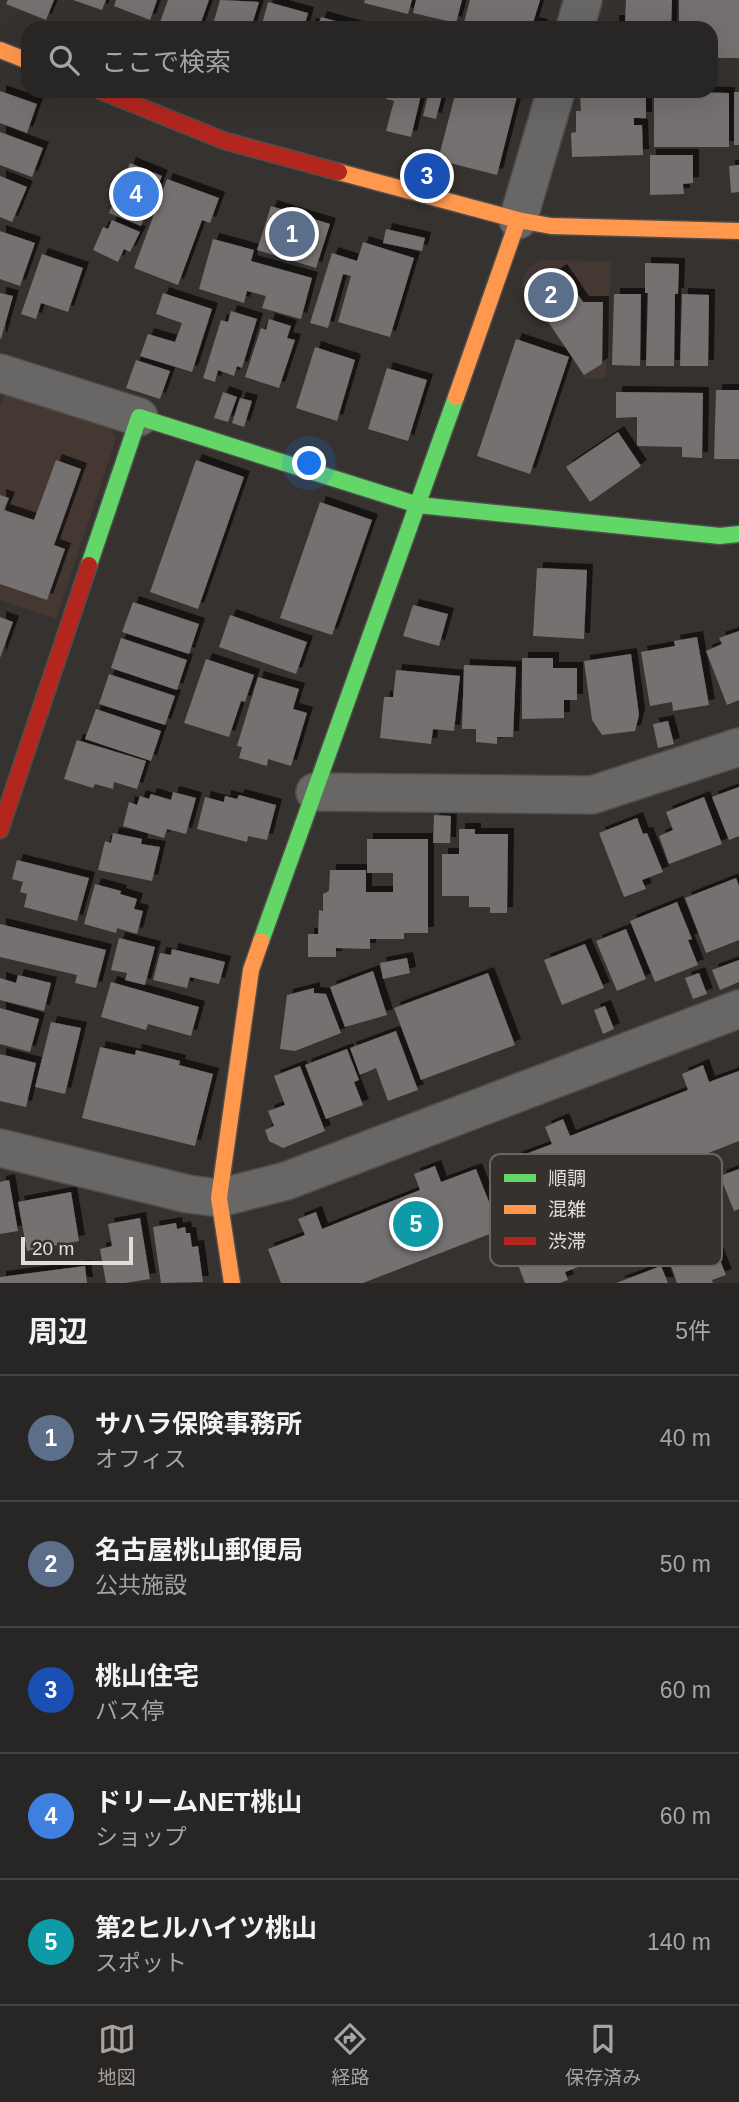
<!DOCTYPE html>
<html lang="ja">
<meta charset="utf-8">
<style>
body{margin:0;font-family:Helvetica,"Noto Sans JP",sans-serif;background:#302e2c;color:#f1f3f6}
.scale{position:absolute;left:21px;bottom:18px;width:112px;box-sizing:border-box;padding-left:7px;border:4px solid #e2dedc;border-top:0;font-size:19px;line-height:24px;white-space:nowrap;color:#e2dedc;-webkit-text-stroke:5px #37312e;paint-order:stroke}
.you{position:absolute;left:310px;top:464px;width:24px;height:24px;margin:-18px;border:5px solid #fff;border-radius:50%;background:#1a73e8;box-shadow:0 0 0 10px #1a73e833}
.badge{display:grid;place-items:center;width:46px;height:46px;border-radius:50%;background:#a5a2a0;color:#fff;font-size:23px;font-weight:700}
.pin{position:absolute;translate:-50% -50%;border:4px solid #fff;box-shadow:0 2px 7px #0006}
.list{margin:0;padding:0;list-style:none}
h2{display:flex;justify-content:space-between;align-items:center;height:91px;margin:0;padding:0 28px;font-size:30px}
h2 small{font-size:23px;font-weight:400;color:#a5a5a6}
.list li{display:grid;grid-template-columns:46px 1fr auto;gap:21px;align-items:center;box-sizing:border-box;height:126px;padding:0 28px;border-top:2px solid #444341}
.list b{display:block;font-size:26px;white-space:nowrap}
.list p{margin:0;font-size:23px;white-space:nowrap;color:#a5a5a6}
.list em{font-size:23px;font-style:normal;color:#a5a5a6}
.icon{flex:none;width:38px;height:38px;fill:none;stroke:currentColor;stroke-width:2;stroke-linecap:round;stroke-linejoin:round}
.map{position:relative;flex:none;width:739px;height:1283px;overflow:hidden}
.search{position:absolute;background:#282624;box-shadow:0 7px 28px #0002;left:21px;right:21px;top:21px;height:77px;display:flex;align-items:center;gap:18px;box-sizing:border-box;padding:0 24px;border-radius:21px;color:#a5a5a6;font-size:26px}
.sheet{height:721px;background:#282624}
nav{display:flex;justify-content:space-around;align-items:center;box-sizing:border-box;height:98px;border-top:2px solid #444341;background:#282624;font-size:19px;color:#a5a5a6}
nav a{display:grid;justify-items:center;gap:4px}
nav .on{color:#a5a2a0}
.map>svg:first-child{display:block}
.built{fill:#453833}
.building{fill:#74716f;filter:url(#shadow)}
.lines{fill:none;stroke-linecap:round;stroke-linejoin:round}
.street-casing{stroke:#504e4c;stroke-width:40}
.fast-casing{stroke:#504e4c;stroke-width:19}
.slow-casing{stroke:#504e4c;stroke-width:19}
.jam-casing{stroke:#504e4c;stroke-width:19}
.street{stroke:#696766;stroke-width:37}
.fast{stroke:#63d668;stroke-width:16}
.slow{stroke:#ff974d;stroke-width:16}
.jam{stroke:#b3261e;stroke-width:16}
.key{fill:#37312e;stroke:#6a6562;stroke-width:2}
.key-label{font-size:19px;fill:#e2dedc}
</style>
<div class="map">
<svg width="739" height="1283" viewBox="0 0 739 1283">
<defs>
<filter id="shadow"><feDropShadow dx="6" dy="-6" stdDeviation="0" flood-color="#0009"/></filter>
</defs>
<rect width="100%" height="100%" fill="#353230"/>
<path class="built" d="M 541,260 L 611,261 L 606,378 L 585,378 L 521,285 L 528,268 Z
M 7,387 L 104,419 L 116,438 L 56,619 L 0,600 L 0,408 Z"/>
<path class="building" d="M 8,0 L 54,0 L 46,20 L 6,4 Z
M 73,0 L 106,0 L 102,10 Z
M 116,0 L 157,0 L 150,20 L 114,6 Z
M 168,0 L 209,0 L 199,28 L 158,28 Z
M 220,0 L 259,2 L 251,28 L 212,28 Z
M 365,0 L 412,0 L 408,14 L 364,3 Z
M 416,0 L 462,0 L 456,23 L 413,13 Z
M 470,0 L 540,0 L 533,23 L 542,25 L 541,28 L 463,26 Z
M 626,0 L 672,0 L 671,28 L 613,28 L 613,21 L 625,21 Z
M 679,0 L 739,0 L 739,58 L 711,58 L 711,28 L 679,28 Z
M 268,2 L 308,13 L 304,28 L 261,28 Z
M 321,17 L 357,27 L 357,28 L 308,28 L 310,24 L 318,26 Z
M 0,91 L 37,104 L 27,133 L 0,123 Z
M 388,91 L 422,91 L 411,137 L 386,131 L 394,101 L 386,99 Z
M 429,91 L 443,91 L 436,119 L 423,116 Z
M 456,91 L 518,92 L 497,175 L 438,160 Z
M 646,92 L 646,118 L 634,118 L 634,125 L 642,125 L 643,155 L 572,157 L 571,133 L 576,132 L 576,111 L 581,111 L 580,94 Z
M 681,92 L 729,93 L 729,147 L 654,147 L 654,96 L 681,96 Z
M 734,92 L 739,92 L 739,145 L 734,145 Z
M 0,132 L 43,148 L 32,177 L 0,165 Z
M 650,155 L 693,155 L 693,183 L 683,184 L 684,194 L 650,195 Z
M 130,163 L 162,176 L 141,226 L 109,213 Z
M 739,165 L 739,192 L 731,193 L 729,166 Z
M 0,176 L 27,187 L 12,222 L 0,217 Z
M 167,179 L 219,198 L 210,223 L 202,220 L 178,285 L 134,268 Z
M 271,206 L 330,224 L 316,268 L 257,250 Z
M 112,220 L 140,232 L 130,252 L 124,249 L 118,262 L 93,250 L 103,227 L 108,229 Z
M 386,229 L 425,238 L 422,251 L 383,243 Z
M 0,231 L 35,243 L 20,286 L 0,279 Z
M 213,239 L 254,250 L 251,261 L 312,278 L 301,319 L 262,308 L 266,296 L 247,291 L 244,303 L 199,289 Z
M 363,242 L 414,258 L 390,337 L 338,322 L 351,276 L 343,274 L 328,328 L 310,323 L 332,253 L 357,261 Z
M 42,254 L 83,268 L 68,312 L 41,303 L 36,319 L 21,314 Z
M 645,263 L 679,264 L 678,294 L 675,294 L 674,366 L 646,366 L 648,293 L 645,293 Z
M 561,270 L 583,302 L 603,302 L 602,364 L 584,375 L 529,293 L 532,281 L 542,283 Z
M 0,293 L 13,296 L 1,339 L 0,338 Z
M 163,293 L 212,309 L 192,372 L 140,356 L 148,334 L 175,342 L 182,323 L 156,314 Z
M 614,294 L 641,294 L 640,366 L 612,365 Z
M 682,294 L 709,295 L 708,366 L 680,366 Z
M 231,311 L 257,319 L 242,368 L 237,366 L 234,376 L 218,370 L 215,382 L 203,378 L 221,320 L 228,322 Z
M 269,319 L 291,326 L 287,338 L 295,340 L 279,388 L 245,377 L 261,328 L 266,330 Z
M 516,339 L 569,357 L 530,474 L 477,456 Z
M 315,347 L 355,360 L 337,421 L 296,408 Z
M 136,360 L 170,371 L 160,399 L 126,388 Z
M 387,368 L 427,380 L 408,441 L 368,429 Z
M 716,390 L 739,390 L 739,459 L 714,459 Z
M 223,392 L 237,397 L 228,422 L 214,418 Z
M 616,392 L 703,393 L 702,458 L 682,457 L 682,447 L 637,446 L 637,417 L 616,418 Z
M 240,398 L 252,401 L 244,427 L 232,423 Z
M 618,432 L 641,466 L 590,502 L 566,467 Z
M 56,460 L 81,469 L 54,545 L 65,549 L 47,600 L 0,584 L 0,495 L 9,498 L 4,510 L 34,520 Z
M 196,460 L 244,477 L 198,609 L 150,592 Z
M 320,502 L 372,520 L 332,635 L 280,618 Z
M 537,568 L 587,570 L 584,639 L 533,636 Z
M 133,602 L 199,624 L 189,654 L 122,632 Z
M 413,605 L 448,614 L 439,646 L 403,636 Z
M 230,615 L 307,642 L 296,674 L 219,647 Z
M 0,617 L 13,622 L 0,658 Z
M 739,631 L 739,700 L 727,705 L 706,651 L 722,644 L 719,638 Z
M 697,637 L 709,705 L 673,711 L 672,702 L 650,706 L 641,652 L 675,646 L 674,641 Z
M 121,638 L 187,660 L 177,690 L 111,668 Z
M 631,654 L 639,715 L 635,731 L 602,735 L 592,720 L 584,661 Z
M 522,658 L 553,658 L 553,668 L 577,668 L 577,700 L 564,700 L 564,718 L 522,719 Z
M 206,659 L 254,675 L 245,702 L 241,701 L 229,737 L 184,723 Z
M 464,665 L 516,667 L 513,737 L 497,737 L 497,744 L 476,742 L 476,729 L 462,729 Z
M 396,670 L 460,676 L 454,731 L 433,729 L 431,744 L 380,738 L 384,697 L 393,697 Z
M 109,674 L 175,696 L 165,725 L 99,704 Z
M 258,677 L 299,689 L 293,709 L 307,713 L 291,766 L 268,759 L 267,766 L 239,758 L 242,747 L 237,746 Z
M 96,709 L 161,731 L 151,761 L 85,739 Z
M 668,721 L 674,744 L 658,748 L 653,724 Z
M 77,740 L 146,761 L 137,789 L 114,782 L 113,789 L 95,784 L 93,788 L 64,779 Z
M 739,787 L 739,836 L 729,840 L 712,797 Z
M 173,792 L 196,798 L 186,834 L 167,829 L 164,838 L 123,826 L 129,802 L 137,805 L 140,796 L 149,799 L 151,794 L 171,800 Z
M 239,795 L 276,805 L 267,840 L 248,836 L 247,842 L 197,829 L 205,797 L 224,802 L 225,796 L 237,799 Z
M 704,797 L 722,844 L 669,864 L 659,836 L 673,830 L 666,812 Z
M 434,815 L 451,816 L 450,843 L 433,843 Z
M 637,818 L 643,834 L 647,833 L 663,872 L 642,880 L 646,889 L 624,897 L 599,833 Z
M 459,829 L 475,829 L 475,834 L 508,834 L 507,913 L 490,913 L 490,907 L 469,907 L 469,896 L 442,896 L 442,854 L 459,854 Z
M 113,833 L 142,839 L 141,844 L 160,847 L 152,881 L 98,870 L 105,841 L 111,843 Z
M 367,839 L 428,839 L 428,933 L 404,933 L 404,939 L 370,939 L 370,949 L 336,948 L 336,957 L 308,957 L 308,934 L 318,934 L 319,910 L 323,911 L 323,894 L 329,891 L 330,870 L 366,870 L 366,892 L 393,892 L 393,873 L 367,873 Z
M 17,860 L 89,878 L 77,921 L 24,907 L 27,894 L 20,892 L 23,882 L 12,879 Z
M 736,878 L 739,886 L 739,940 L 706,953 L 685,898 Z
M 95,884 L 121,891 L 120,894 L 137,899 L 134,909 L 143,911 L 137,934 L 117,928 L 116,933 L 84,924 Z
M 677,902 L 692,939 L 688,940 L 698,965 L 655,982 L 630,921 Z
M 0,924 L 106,950 L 96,988 L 75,983 L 77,975 L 0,957 Z
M 626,929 L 646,979 L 617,991 L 596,941 Z
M 119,938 L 155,947 L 145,985 L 125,980 L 127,973 L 111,970 Z
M 585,944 L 604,988 L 562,1005 L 544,960 Z
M 172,949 L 225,962 L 219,984 L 190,977 L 187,988 L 153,980 L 160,953 L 171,955 Z
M 407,958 L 410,973 L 383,979 L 380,963 Z
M 739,960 L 739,982 L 720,990 L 712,970 Z
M 373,971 L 387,1015 L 345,1027 L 330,987 Z
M 488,973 L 515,1045 L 421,1080 L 394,1008 Z
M 699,973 L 707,994 L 693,999 L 685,978 Z
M 18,975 L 51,983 L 44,1011 L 0,1000 L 0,978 L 16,983 Z
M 111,982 L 199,1007 L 191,1036 L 148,1024 L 146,1030 L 101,1017 Z
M 314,988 L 314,993 L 326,994 L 341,1033 L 295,1051 L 280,1049 L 287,995 Z
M 605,1006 L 614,1029 L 603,1034 L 594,1010 Z
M 0,1008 L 39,1019 L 30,1052 L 0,1044 Z
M 51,1022 L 81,1028 L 65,1094 L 35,1087 Z
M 396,1031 L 418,1090 L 388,1101 L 376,1068 L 360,1075 L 350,1048 Z
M 100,1047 L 135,1055 L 136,1050 L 180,1061 L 179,1065 L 213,1074 L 195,1146 L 82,1118 Z
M 347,1049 L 359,1080 L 354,1082 L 363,1105 L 326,1119 L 305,1065 Z
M 0,1054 L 36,1063 L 26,1107 L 0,1101 Z
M 703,1065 L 709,1082 L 739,1071 L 739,1141 L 539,1219 L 515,1158 L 552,1144 L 545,1127 L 563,1119 L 570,1136 L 688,1090 L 682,1074 Z
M 300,1066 L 325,1131 L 283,1148 L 269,1141 L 265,1130 L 274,1126 L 268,1111 L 285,1105 L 274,1076 Z
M 435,1166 L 441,1182 L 476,1169 L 500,1230 L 363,1283 L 281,1283 L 268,1249 L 305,1235 L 298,1219 L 316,1212 L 322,1229 L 420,1190 L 414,1174 Z
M 739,1169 L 739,1209 L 734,1211 L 720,1176 Z
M 9,1180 L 18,1231 L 0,1234 L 0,1182 Z
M 71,1192 L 79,1241 L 27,1251 L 18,1202 Z
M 140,1218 L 150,1279 L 125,1283 L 106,1283 L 100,1249 L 112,1246 L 108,1224 Z
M 176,1223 L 177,1229 L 185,1227 L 186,1233 L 190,1233 L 192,1247 L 198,1246 L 203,1282 L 161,1283 L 153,1227 Z
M 568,1233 L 581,1266 L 565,1272 L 568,1280 L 560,1283 L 525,1283 L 514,1254 Z
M 713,1243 L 726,1275 L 712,1280 L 713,1283 L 677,1283 L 669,1260 Z
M 85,1266 L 87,1283 L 0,1283 L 0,1277 Z
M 661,1266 L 668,1283 L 616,1283 Z"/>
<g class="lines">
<defs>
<path id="street" d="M 575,28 L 583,0
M 518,220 L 556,91
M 0,373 L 139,417
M 315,792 L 592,795 L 739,747
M 0,1148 L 188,1194 L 219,1198 L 286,1181 L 739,1009"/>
<path id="fast" d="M 89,565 L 139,417 L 418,505 L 720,536 L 739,534
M 261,941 L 456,397"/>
<path id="slow" d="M 0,50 L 28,61
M 339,172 L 518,220 L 551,226 L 739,231
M 456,397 L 518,220
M 232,1283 L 219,1198 L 251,970 L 261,941"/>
<path id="jam" d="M 101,91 L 225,141 L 339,172
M 0,830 L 89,565"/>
</defs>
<use href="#street" class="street-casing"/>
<use href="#fast" class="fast-casing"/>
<use href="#slow" class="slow-casing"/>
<use href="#jam" class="jam-casing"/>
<use href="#street" class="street"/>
<use href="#fast" class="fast"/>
<use href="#slow" class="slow"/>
<use href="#jam" class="jam"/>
</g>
<rect x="490" y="1154" width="232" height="112" rx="10" class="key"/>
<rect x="504" y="1174" width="32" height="8" fill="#63d668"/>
<rect x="504" y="1205" width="32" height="9" fill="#ff974d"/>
<rect x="504" y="1237" width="32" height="8" fill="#b3261e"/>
<g class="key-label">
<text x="548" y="1185">順調</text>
<text x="548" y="1216">混雑</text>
<text x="548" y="1248">渋滞</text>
</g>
</svg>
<div class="scale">20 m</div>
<div class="you"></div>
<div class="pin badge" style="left:292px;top:234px;background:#5c6f8a">1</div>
<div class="pin badge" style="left:551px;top:295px;background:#5c6f8a">2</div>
<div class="pin badge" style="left:427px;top:176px;background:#1a4fb4">3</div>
<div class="pin badge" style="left:136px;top:194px;background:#3f7fe0">4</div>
<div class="pin badge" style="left:416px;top:1224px;background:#0f9aa8">5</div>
<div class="search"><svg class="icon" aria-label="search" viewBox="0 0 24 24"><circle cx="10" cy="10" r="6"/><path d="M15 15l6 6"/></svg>ここで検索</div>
</div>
<section class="sheet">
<h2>周辺<small>5件</small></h2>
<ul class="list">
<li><span class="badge" style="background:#5c6f8a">1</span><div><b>サハラ保険事務所</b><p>オフィス</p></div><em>40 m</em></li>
<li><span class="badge" style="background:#5c6f8a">2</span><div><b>名古屋桃山郵便局</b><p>公共施設</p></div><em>50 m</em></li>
<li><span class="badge" style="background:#1a4fb4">3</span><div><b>桃山住宅</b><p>バス停</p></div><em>60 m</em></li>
<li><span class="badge" style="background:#3f7fe0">4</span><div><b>ドリームNET桃山</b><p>ショップ</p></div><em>60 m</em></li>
<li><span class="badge" style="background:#0f9aa8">5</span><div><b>第2ヒルハイツ桃山</b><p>スポット</p></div><em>140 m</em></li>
</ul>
</section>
<nav>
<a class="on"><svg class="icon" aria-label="map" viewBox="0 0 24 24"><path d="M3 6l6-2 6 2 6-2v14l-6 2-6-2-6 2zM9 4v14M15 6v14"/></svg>地図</a>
<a><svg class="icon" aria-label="directions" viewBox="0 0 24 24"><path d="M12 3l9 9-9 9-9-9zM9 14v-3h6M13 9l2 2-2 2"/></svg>経路</a>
<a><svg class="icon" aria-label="saved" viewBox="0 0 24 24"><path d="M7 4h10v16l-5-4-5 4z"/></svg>保存済み</a>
</nav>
